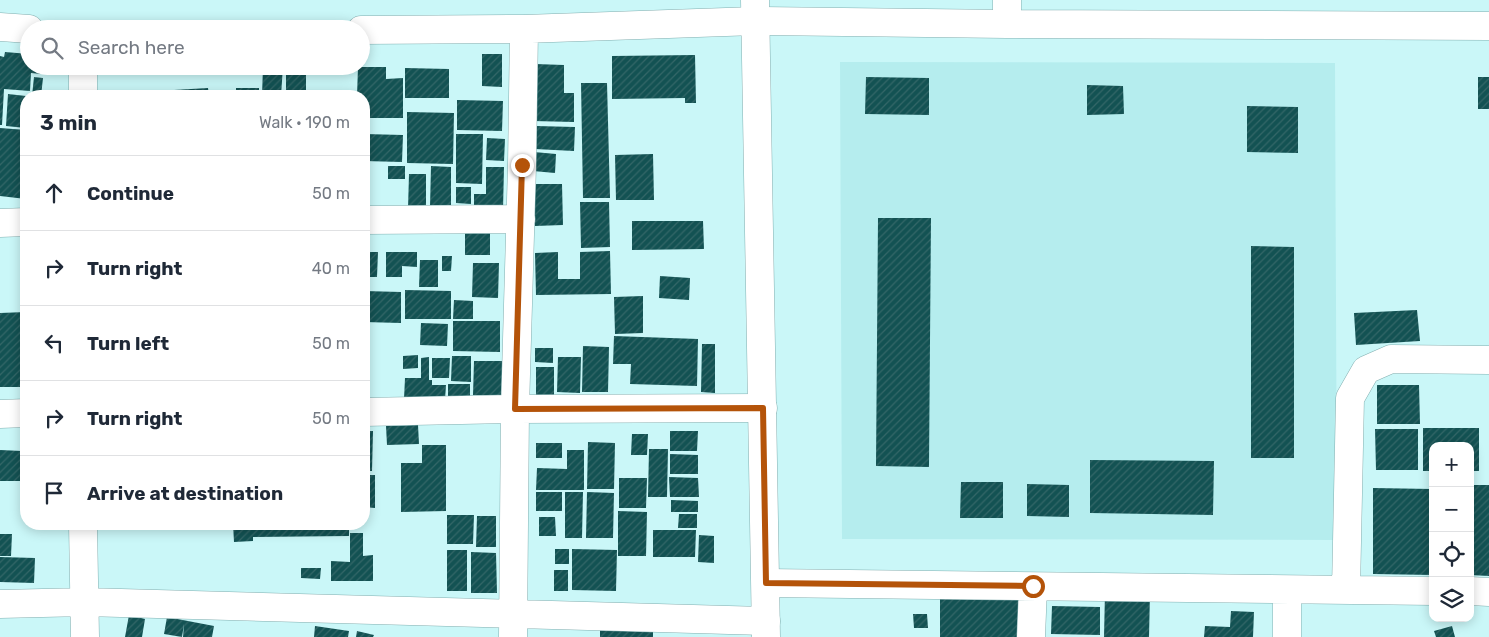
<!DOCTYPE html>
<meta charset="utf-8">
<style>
body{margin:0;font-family:Rubik,sans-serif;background:#f2f2f3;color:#1f2937}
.controls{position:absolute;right:15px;bottom:15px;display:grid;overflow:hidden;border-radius:10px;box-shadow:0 2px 12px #0003}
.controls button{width:45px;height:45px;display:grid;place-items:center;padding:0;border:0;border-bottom:1px solid #e0e1e3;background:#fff;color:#1f2937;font:25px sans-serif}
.stop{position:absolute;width:15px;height:15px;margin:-11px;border:4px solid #b45309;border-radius:50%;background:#fff}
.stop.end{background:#b45309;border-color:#fff;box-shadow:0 1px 5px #0008}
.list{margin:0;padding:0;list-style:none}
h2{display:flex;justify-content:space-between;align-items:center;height:65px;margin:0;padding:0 20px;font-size:21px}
h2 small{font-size:16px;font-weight:400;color:#747a83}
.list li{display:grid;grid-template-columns:32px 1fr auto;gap:15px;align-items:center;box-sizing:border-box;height:75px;padding:0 20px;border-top:1px solid #e0e1e3}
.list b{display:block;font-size:19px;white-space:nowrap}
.list em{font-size:16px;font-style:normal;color:#747a83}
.icon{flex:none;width:28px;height:28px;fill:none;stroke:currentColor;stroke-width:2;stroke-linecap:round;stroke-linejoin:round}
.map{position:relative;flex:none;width:1489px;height:637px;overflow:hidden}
.search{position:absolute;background:#fff;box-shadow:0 2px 12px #0003;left:20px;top:20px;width:350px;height:55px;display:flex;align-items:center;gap:12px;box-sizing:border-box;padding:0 18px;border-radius:28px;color:#747a83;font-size:19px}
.panel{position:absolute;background:#fff;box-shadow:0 2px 12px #0003;left:20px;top:90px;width:350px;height:440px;border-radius:20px}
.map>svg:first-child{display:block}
.built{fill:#b5edee}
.building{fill:url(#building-hatch)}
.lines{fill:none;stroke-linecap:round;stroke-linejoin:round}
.minor-casing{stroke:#83afb0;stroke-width:29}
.tertiary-casing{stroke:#83afb0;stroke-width:29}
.minor{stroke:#fff;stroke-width:28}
.tertiary{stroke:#fff;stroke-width:28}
.route{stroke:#b45309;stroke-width:6}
</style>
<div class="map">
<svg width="1489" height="637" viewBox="0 0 1489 637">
<defs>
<pattern id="building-hatch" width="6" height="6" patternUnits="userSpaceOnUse" patternTransform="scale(1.25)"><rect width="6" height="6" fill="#135253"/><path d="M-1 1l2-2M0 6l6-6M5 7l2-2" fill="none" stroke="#346768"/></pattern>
</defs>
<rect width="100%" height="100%" fill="#caf7f8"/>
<path class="built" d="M 840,62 L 1335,63 L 1337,540 L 842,539 Z"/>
<path class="building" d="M 5,52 L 29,54 L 29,66 L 42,66 L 42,74 L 31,73 L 30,91 L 4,89 L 2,125 L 0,125 L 0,56 L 4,57 Z
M 482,54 L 502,54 L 502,87 L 482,86 Z
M 695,55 L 696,103 L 685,103 L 685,98 L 612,99 L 612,56 Z
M 535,64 L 564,65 L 564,93 L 574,93 L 574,122 L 533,121 Z
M 191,66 L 210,66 L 210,73 L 191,73 Z
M 263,66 L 283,66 L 281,96 L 262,96 Z
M 286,66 L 306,66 L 306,91 L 286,90 Z
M 358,67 L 386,67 L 386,79 L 403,78 L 403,118 L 364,118 L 364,96 L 357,96 Z
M 405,68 L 449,69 L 449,98 L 405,98 Z
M 34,77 L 43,78 L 41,96 L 32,96 Z
M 866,77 L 929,78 L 929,115 L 865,114 Z
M 1478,77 L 1489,77 L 1489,109 L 1478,109 Z
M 581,83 L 607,83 L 610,198 L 583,198 Z
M 1087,85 L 1123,86 L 1124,114 L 1087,115 Z
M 208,88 L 209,96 L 141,96 L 140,92 Z
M 236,88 L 259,88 L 259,96 L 236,96 Z
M 8,94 L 26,96 L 26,128 L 6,126 Z
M 457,100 L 503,101 L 502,131 L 457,130 Z
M 1247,106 L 1298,107 L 1298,153 L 1247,152 Z
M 407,112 L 454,113 L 453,164 L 407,163 Z
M 536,126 L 575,127 L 574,151 L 535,149 Z
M 0,128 L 26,130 L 26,199 L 0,196 Z
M 364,134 L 403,135 L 402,162 L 364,161 Z
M 456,134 L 483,134 L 482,184 L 456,183 Z
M 487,138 L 505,139 L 504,161 L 486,160 Z
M 534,152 L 556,154 L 555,173 L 533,171 Z
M 653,154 L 654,200 L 616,200 L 615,155 Z
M 364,166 L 369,166 L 369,185 L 364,185 Z
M 388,166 L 405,166 L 405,179 L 388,179 Z
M 431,166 L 451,167 L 451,208 L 430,207 Z
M 486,167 L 504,167 L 503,210 L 474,209 L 474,194 L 486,194 Z
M 409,174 L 426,174 L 426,209 L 408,209 Z
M 534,184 L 562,184 L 563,225 L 535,226 Z
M 456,187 L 471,187 L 471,204 L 456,203 Z
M 580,202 L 609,202 L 610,247 L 581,248 Z
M 878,218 L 931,218 L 929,467 L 876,466 Z
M 632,221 L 703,221 L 704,249 L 632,250 Z
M 465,232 L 490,233 L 490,255 L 465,255 Z
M 1251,246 L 1294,247 L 1294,458 L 1251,458 Z
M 610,251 L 611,294 L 536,295 L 535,253 L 558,252 L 558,279 L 580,279 L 580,252 Z
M 364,252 L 378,252 L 377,277 L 364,277 Z
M 386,252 L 417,252 L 417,267 L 402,266 L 402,277 L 386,277 Z
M 442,256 L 452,256 L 451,271 L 442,271 Z
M 420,260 L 438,260 L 438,287 L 419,287 Z
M 473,263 L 499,263 L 498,298 L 472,297 Z
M 660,276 L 690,278 L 689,300 L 659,298 Z
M 405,290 L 451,291 L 451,319 L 405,319 Z
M 364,291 L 401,292 L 401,323 L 364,322 Z
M 643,296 L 643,333 L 615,334 L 614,297 Z
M 454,300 L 473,301 L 473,319 L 453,319 Z
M 1417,310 L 1420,341 L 1356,345 L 1354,313 Z
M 26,312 L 26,387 L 0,387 L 0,313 Z
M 453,321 L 500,321 L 500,352 L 453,351 Z
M 421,323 L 448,324 L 447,346 L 420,345 Z
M 614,336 L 698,339 L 697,386 L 630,384 L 631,364 L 613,364 Z
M 702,344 L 715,344 L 715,393 L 701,392 Z
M 583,346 L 609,347 L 608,392 L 582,392 Z
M 535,348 L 553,348 L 553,363 L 535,362 Z
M 418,355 L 418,368 L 403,369 L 403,356 Z
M 452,356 L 471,356 L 471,382 L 451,381 Z
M 429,357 L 429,380 L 432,380 L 432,385 L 446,385 L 445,400 L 404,399 L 405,378 L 421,378 L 421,358 Z
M 558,357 L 581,357 L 580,393 L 557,392 Z
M 432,358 L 450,358 L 449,378 L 432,378 Z
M 474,361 L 502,361 L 502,395 L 473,395 Z
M 536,367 L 554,367 L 554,395 L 536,395 Z
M 448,384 L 470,384 L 470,397 L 448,397 Z
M 1377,385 L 1419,385 L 1420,424 L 1377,424 Z
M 418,425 L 419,444 L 387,445 L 386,426 Z
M 1423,428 L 1479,428 L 1479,471 L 1470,471 L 1470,446 L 1433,446 L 1433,471 L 1423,471 Z
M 1375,429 L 1418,429 L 1418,470 L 1376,470 Z
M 24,430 L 26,430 L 26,450 L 23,450 Z
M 364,431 L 373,431 L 372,471 L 364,471 Z
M 670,431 L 698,431 L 697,451 L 670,451 Z
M 632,434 L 648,434 L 647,455 L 631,455 Z
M 588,442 L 615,443 L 614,489 L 587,489 Z
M 536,443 L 562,443 L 562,458 L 536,458 Z
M 422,445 L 446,445 L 446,511 L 401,512 L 401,463 L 422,463 Z
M 649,449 L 668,449 L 667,497 L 648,497 Z
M 0,450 L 22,451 L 21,481 L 0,481 Z
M 567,450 L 584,450 L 584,490 L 536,490 L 537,468 L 567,469 Z
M 670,454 L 698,455 L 698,474 L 670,474 Z
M 1090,460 L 1214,461 L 1213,515 L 1090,513 Z
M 364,475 L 375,475 L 375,508 L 364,507 Z
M 669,477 L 698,478 L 699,497 L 670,497 Z
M 619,478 L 647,478 L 646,508 L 619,508 Z
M 961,482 L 1003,482 L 1003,518 L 960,518 Z
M 1027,484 L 1069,485 L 1069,517 L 1027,516 Z
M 1470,485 L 1489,485 L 1489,576 L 1470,575 Z
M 1373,488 L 1432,489 L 1433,575 L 1373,574 Z
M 536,492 L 562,492 L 562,511 L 536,511 Z
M 565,492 L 583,492 L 582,538 L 565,538 Z
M 587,492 L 614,493 L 613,538 L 586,538 Z
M 671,500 L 698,501 L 698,512 L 671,512 Z
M 618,511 L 647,512 L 646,556 L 618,556 Z
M 679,514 L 697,514 L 697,528 L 678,528 Z
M 447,515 L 474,515 L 473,544 L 447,544 Z
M 477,516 L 496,516 L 496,547 L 476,547 Z
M 539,517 L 555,517 L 556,536 L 539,536 Z
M 233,524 L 349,524 L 349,536 L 253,537 L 253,541 L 234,542 Z
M 653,530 L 696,530 L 695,557 L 653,557 Z
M 350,533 L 363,533 L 363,556 L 373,555 L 373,581 L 331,581 L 331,561 L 350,562 Z
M 0,534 L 12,534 L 11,556 L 0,556 Z
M 699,535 L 714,536 L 714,563 L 698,562 Z
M 555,549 L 569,549 L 569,564 L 555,564 Z
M 572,549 L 617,550 L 616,591 L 572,590 Z
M 447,550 L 467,550 L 467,591 L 447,591 Z
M 471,552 L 496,553 L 497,593 L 471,593 Z
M 0,557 L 35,558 L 34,583 L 0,582 Z
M 301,568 L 321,568 L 320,579 L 301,578 Z
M 554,570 L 568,570 L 568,591 L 554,591 Z
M 1105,592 L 1150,593 L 1149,637 L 1104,637 Z
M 940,595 L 1024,596 L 1024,637 L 940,637 Z
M 1052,606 L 1100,607 L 1100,635 L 1051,634 Z
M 1231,611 L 1254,612 L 1253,637 L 1204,637 L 1205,626 L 1230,627 Z
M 913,614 L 927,614 L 928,628 L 914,628 Z
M 129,615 L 145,619 L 142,637 L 125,637 Z
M 167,617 L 214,626 L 212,637 L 183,637 L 184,624 L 182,637 L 164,634 Z
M 315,626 L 349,631 L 348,637 L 314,637 Z
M 1452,626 L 1455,637 L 1436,637 L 1434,631 Z
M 600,629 L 653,632 L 653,637 L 600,637 Z
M 357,631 L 374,635 L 373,637 L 356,637 Z"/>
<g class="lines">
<defs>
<path id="minor" d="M 1007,24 L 1007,0
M 0,27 L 29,29
M 361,30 L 524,29 L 755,21 L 1007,24 L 1489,26
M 83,96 L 83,66
M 364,220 L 521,219
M 0,223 L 26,222
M 364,412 L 515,409 L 763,408
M 0,414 L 26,413
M 83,524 L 85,637
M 766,583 L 1433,591
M 1346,590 L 1350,398 L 1366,370 L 1391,359 L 1489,360
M 1470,591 L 1489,592
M 0,604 L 85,602 L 766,621
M 513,637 L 515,409 L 522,165 L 524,29
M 1031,637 L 1033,587
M 1287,637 L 1287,590"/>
<path id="tertiary" d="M 755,0 L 766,637"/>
</defs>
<use href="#minor" class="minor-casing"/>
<use href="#tertiary" class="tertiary-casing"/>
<use href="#minor" class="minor"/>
<use href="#tertiary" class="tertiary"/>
</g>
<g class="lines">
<path class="route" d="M 522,165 L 515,409 L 763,408 L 766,583 L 1033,586"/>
</g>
</svg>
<div class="controls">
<button>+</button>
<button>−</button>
<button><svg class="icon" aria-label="locate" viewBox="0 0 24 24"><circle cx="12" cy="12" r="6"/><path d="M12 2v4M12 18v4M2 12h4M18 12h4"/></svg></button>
<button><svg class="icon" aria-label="layers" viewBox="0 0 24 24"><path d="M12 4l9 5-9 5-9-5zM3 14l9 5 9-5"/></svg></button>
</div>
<div class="stop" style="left:1033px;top:586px"></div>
<div class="stop end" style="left:522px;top:165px"></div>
<div class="search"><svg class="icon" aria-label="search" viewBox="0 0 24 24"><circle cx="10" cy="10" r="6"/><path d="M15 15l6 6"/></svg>Search here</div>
<section class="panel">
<h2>3 min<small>Walk · 190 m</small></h2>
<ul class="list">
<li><svg class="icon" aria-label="ahead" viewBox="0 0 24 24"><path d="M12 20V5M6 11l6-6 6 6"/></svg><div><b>Continue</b></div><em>50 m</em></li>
<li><svg class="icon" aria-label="right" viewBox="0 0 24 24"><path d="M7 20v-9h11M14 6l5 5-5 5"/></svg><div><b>Turn right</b></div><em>40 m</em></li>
<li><svg class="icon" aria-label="left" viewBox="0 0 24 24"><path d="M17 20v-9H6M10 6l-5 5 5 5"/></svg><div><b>Turn left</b></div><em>50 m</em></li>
<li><svg class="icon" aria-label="right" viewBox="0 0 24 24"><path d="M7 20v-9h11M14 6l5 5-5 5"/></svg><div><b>Turn right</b></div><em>50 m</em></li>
<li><svg class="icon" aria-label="arrive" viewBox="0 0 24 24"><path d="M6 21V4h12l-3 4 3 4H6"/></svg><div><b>Arrive at destination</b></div></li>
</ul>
</section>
</div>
